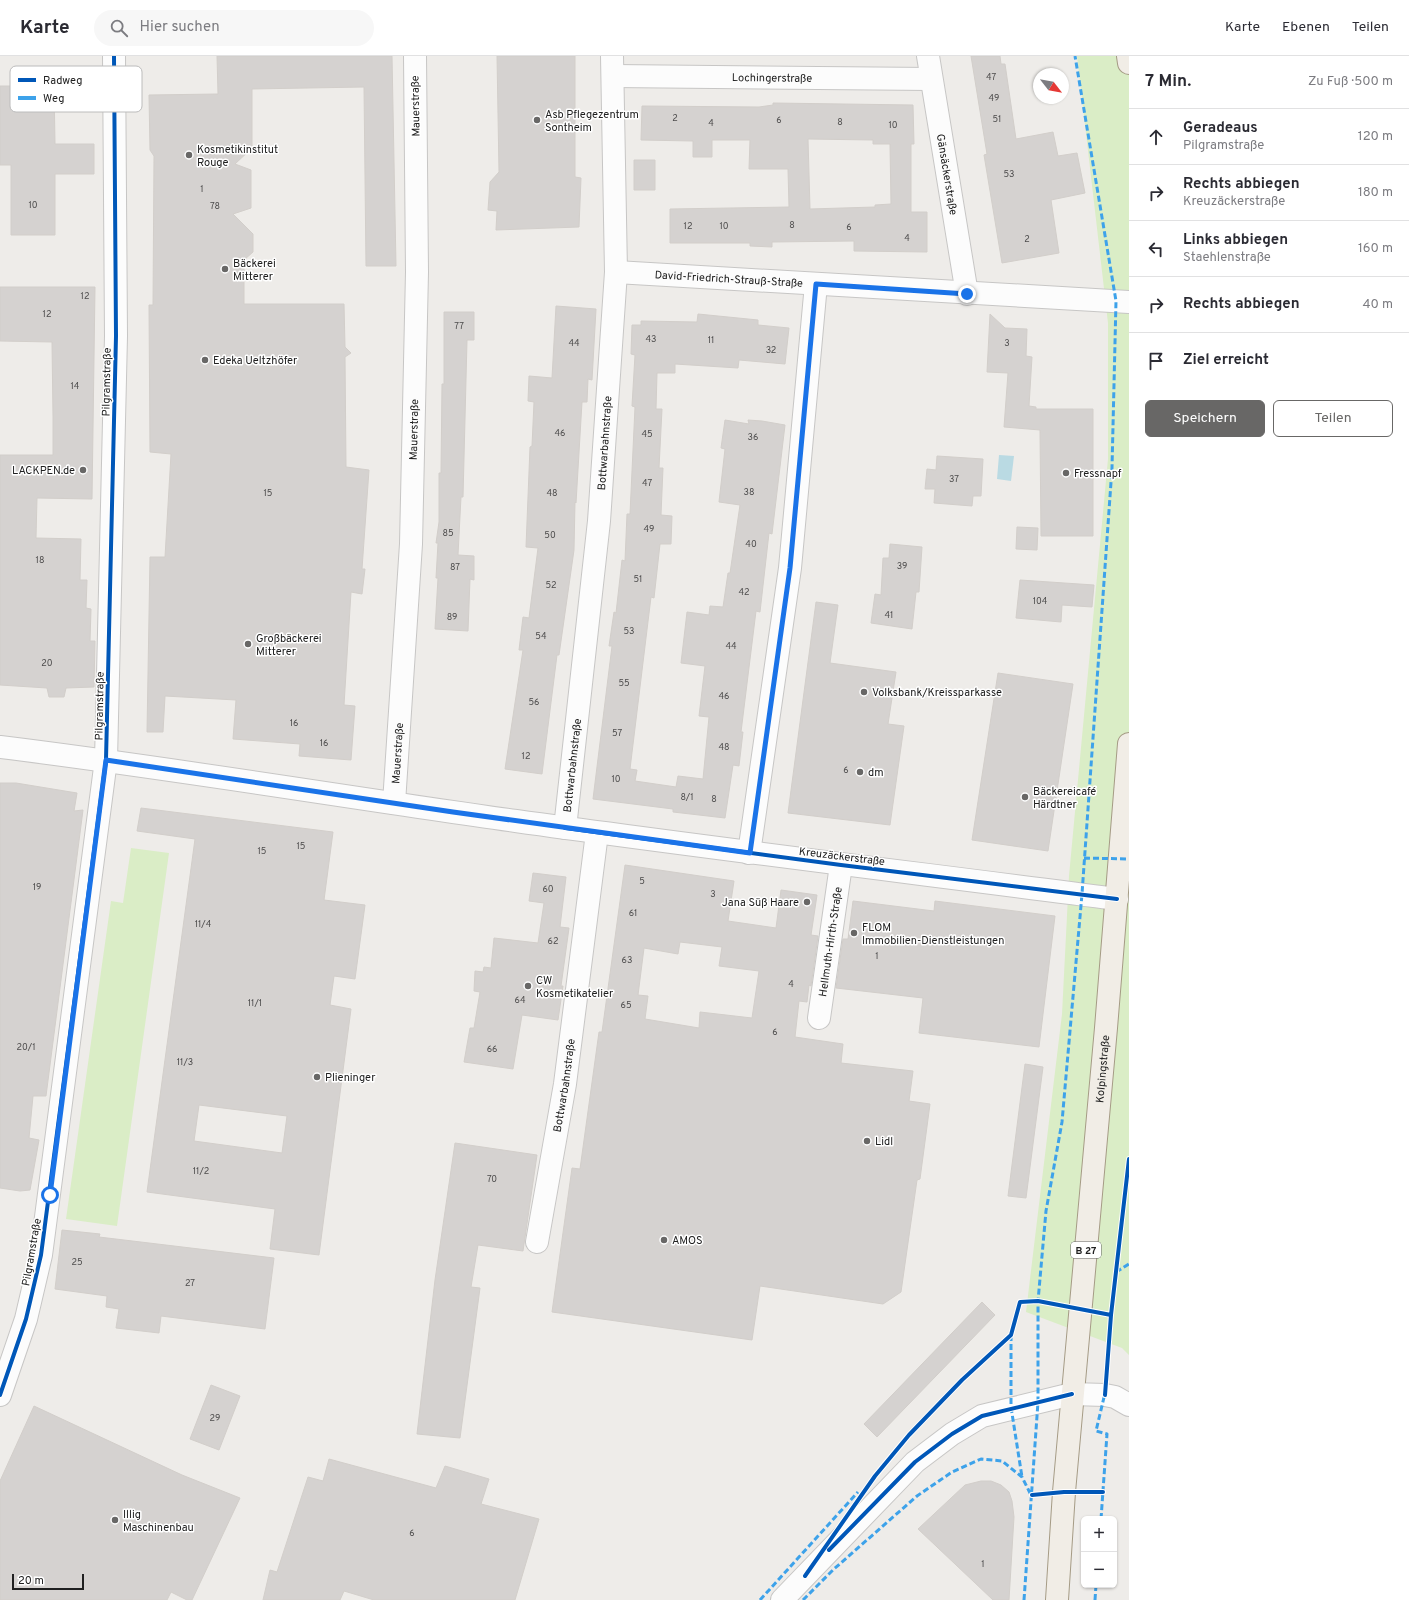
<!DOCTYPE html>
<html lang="de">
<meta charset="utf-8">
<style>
body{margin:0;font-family:Overpass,sans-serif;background:#f7f7f7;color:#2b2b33}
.controls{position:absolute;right:12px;bottom:12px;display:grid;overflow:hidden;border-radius:6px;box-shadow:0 1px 3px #0004}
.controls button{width:36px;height:36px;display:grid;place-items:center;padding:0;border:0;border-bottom:1px solid #e1e1e2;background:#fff;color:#2b2b33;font:20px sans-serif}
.compass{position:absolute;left:1033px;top:12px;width:36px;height:36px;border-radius:50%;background:#fff;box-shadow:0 1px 3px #0004;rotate:121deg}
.scale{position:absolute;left:12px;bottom:10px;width:72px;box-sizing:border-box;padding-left:4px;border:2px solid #202020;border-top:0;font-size:11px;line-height:14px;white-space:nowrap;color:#202020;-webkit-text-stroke:3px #fff;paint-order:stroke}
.stop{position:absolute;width:12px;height:12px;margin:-9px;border:3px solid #1a73e8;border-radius:50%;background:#fff}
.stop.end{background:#1a73e8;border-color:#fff;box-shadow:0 1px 4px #0008}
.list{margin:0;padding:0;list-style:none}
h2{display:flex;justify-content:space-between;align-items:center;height:52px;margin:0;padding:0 16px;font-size:17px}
h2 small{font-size:13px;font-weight:400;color:#7c7c81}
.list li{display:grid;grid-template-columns:26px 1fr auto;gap:12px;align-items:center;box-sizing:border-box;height:56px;padding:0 16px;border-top:1px solid #e1e1e2}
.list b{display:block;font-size:15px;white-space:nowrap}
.list p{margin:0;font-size:13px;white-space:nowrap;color:#7c7c81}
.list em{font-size:13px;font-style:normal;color:#7c7c81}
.actions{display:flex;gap:8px;padding:12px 16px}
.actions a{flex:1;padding:9px 0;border:1px solid #686766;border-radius:6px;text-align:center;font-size:14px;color:#686766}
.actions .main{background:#686766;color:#fff}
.icon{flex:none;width:22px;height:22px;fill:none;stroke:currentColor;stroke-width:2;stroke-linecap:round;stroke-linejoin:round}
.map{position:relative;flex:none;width:1129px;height:1544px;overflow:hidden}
header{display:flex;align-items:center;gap:24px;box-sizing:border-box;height:56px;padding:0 20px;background:#fff;border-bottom:1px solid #e1e1e2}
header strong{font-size:19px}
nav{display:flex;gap:22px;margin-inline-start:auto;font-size:14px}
.search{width:280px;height:36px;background:#f7f7f7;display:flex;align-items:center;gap:10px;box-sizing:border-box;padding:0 14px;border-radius:22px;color:#7c7c81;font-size:15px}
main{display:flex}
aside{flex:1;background:#fff}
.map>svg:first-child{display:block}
.grass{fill:#daedc6}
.water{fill:#badae3}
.building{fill:#d5d2d0;stroke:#d2ceca;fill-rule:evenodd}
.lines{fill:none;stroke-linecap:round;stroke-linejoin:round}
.minor-casing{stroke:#c7c6c5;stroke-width:24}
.major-casing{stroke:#a59b85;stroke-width:24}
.minor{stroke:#fcfcfc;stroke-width:22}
.major{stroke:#f1ede6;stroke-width:22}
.quiet{stroke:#3da2ea;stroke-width:3;stroke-dasharray:6 3;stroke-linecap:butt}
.cycleway-casing{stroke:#fff;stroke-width:6}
.cycleway{stroke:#0057b8;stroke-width:4}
.route{stroke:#1a73e8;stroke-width:5}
.poi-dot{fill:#686766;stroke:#fff;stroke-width:1.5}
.labels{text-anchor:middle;stroke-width:3;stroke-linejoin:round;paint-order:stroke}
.number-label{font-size:9px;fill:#4d4c4c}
.shield{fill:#fff;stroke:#636363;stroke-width:1}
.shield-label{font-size:10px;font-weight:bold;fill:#202020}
.street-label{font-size:11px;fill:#202020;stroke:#fff}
.poi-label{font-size:11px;fill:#202020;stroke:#fff;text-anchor:start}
.key{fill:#fff;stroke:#bcbcbc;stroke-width:1}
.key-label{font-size:11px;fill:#202020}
</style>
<header>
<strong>Karte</strong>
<div class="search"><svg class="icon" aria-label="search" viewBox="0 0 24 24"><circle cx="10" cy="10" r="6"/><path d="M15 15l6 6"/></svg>Hier suchen</div>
<nav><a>Karte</a><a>Ebenen</a><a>Teilen</a></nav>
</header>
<main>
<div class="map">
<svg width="1129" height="1544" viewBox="0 0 1129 1544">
<rect width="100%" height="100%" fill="#eeece9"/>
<path class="grass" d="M 1077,0 L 1129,0 L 1129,1299 L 1122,1292 L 1026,1256 L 1062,958 L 1069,820 L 1108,403 L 1108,267 Z
M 131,792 L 169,797 L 117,1170 L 66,1163 L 111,845 L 123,847 Z"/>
<path class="water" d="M 999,399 L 1014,400 L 1011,425 L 997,423 Z"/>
<path class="building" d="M 217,0 L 392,0 L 396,210 L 366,210 L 364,31 L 252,33 L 252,92 L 235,108 L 251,114 L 251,152 L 233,158 L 253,178 L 253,196 L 244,204 L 244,248 L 344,248 L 345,291 L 351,297 L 345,301 L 346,411 L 369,414 L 362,513 L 365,513 L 362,538 L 351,536 L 344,649 L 355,650 L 351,704 L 299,700 L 300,688 L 233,683 L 236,644 L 165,640 L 163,676 L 147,676 L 150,501 L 165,501 L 171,398 L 150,396 L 149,249 L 153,249 L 154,100 L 150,94 L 149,39 L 218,38 Z
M 497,0 L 575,0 L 575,121 L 581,122 L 579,171 L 496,174 L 497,155 L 488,154 L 490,126 L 499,116 Z
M 971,0 L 1000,0 L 1001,8 L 1005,8 L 1016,83 L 1053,76 L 1058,100 L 1077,97 L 1085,137 L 1051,144 L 1059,197 L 1002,207 L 984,99 L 987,98 Z
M 0,30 L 54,30 L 55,88 L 94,88 L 94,118 L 55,118 L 55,179 L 11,179 L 11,109 L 0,109 Z
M 773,47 L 913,49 L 914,88 L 911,88 L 911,156 L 927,156 L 927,196 L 854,195 L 854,185 L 772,186 L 772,191 L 750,190 L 750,187 L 670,187 L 670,153 L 789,151 L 788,113 L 749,113 L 750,84 L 712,84 L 712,101 L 693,101 L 693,85 L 641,84 L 642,50 L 759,51 L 773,49 ZM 808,83 L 873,84 L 873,88 L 890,88 L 891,148 L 875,149 L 875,151 L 810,153 Z
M 634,104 L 655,104 L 655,134 L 634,134 Z
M 0,231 L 95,231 L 92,443 L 37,442 L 36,482 L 81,483 L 80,524 L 87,524 L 86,552 L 91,553 L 90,585 L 95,585 L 94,631 L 66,632 L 64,641 L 49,641 L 47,632 L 0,629 L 0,399 L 53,399 L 53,360 L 52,286 L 0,285 Z
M 556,250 L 596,253 L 592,324 L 588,323 L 587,346 L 582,346 L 576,447 L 575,446 L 574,494 L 559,599 L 557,599 L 542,718 L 505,713 L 523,594 L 519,594 L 523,561 L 529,562 L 538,492 L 526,491 L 530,391 L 532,390 L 534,346 L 528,345 L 529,320 L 552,322 Z
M 444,256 L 474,256 L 474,284 L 467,284 L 463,441 L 461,441 L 458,499 L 474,500 L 474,524 L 470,523 L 468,575 L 435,573 L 438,522 L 436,522 L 438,487 L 436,487 L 439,466 L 439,417 L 441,417 L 442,328 L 444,328 Z
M 698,258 L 758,264 L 758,269 L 789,272 L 785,308 L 739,304 L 738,312 L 675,308 L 675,317 L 657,317 L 656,353 L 662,353 L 659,412 L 663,412 L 661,459 L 672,460 L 671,488 L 660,488 L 654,542 L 651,541 L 630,713 L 637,714 L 635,725 L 676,731 L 678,720 L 703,723 L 709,661 L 699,660 L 705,610 L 681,607 L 687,556 L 709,559 L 710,550 L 723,551 L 728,517 L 730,517 L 740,449 L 719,446 L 725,393 L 721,392 L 725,364 L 749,368 L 748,364 L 762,365 L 785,369 L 772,478 L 769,477 L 760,556 L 756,555 L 741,676 L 743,676 L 739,710 L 733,709 L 725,762 L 673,756 L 673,753 L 593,743 L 612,590 L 609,590 L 614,556 L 616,557 L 622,504 L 625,505 L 627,458 L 630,458 L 635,351 L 632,350 L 635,299 L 631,298 L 632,269 L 641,269 L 641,265 L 697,266 Z
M 990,258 L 1005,272 L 1027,273 L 1026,300 L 1032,301 L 1029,350 L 1036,351 L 1036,353 L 1093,353 L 1093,480 L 1041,480 L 1040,374 L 1004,371 L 1008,317 L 987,316 Z
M 937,400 L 983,403 L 981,440 L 973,440 L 972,450 L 934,447 L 935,433 L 925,433 L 927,413 L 936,414 Z
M 1017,471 L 1038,472 L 1037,494 L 1016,493 Z
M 890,488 L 922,491 L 919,536 L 916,536 L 912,573 L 871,567 L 875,538 L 881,539 L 883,502 L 889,502 Z
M 1020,524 L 1094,529 L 1092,551 L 1062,549 L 1061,566 L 1016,562 Z
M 816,546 L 838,549 L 830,607 L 896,616 L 888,668 L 904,670 L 890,769 L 788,757 Z
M 998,617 L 1073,628 L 1048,795 L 972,784 Z
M 0,727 L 16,727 L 77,737 L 74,755 L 83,754 L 46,1040 L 33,1040 L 29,1082 L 39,1084 L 30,1134 L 20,1135 L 0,1132 Z
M 141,752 L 333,776 L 324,844 L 365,849 L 355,923 L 334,920 L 330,949 L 351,953 L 319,1199 L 270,1193 L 275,1153 L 147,1136 L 195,783 L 137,775 ZM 199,1049 L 287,1060 L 282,1097 L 194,1085 Z
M 625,809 L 734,825 L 728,865 L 776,872 L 781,834 L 817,839 L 811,879 L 818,880 L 811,930 L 809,929 L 807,946 L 799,945 L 795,981 L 843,988 L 841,1007 L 913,1015 L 909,1045 L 930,1048 L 920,1123 L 917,1124 L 901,1236 L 883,1248 L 760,1230 L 752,1284 L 552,1256 L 572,1112 L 580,1113 L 599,976 L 602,976 ZM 680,886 L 722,891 L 719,910 L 759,915 L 752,962 L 700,956 L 699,972 L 645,963 L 648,940 L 638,939 L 644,892 L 678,898 Z
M 533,817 L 566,821 L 560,871 L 569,872 L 561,930 L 563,930 L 558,964 L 522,959 L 513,1013 L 464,1006 L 470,972 L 474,972 L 480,936 L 474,935 L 475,915 L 483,916 L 484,911 L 491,912 L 494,882 L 538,887 L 544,847 L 529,845 Z
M 853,845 L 934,855 L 935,845 L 1055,860 L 1039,991 L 919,977 L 923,942 L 836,932 L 843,883 L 848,883 Z
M 1025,1008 L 1043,1011 L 1026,1142 L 1008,1140 Z
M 455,1087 L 537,1099 L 523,1195 L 478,1189 L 471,1231 L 480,1232 L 460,1382 L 417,1378 L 435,1224 Z
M 62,1174 L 100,1178 L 99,1181 L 274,1202 L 265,1273 L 161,1260 L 159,1277 L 116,1272 L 119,1253 L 106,1251 L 107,1240 L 55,1233 Z
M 982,1246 L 995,1259 L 877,1381 L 864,1368 Z
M 211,1329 L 240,1340 L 219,1394 L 190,1383 Z
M 34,1350 L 182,1419 L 240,1442 L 192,1544 L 187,1544 L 171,1536 L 167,1544 L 0,1544 L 0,1425 Z
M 329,1403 L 436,1432 L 445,1410 L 489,1423 L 481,1448 L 539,1463 L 515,1544 L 374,1544 L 344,1535 L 340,1544 L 263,1544 L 270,1514 L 277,1516 L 308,1421 L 323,1425 Z
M 981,1425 L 991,1425 L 1001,1429 L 1009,1436 L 1012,1445 L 1014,1461 L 1009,1544 L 993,1544 L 918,1473 L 965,1429 Z"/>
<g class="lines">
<defs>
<g id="minor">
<path id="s1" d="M 928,0 L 967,238"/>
<path id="s2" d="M 613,20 L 931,23"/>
<path id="s3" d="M 616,216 L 1129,246"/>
<path d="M 0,691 C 172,712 344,741 516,765 C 716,793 916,817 1117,843"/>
<path id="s4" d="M 394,747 L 411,488 L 417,216 L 415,0"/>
<path id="s5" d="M 565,772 L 599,465 L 616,216 L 612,0"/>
<path d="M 749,797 L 790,512 L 816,228"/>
<path id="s6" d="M 819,962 L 841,809"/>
<path id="s7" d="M 537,1186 L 565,1028 L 597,777"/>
<path d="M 0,1339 L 26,1263 L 41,1199 L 106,704 L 116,280 L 114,0"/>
<path d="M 782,1544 L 915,1406 L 952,1378 L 982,1360 L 1072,1338 L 1105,1339 L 1115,1341 L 1129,1349"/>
</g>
<g id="major">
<path d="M 1128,0 L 1129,7"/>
<path id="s8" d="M 1057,1544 L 1064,1436 L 1106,972 L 1129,688"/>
</g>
</defs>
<use href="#minor" class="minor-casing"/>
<use href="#major" class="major-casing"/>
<use href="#minor" class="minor"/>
<use href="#major" class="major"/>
<path class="quiet" d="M 1084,802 L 1129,803
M 1116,1216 L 1129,1208
M 1011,1279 L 1011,1351 L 1022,1421
M 1101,1463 L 1107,1378 L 1096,1375 L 1105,1337
M 760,1544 L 858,1436
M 803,1544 L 834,1513 L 917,1440 L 952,1416 L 981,1403 L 1002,1405 L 1022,1421 L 1031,1439
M 1024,1544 L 1038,1346 L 1038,1245 L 1046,1155 L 1062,1066 L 1082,838 L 1112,412 L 1116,245 L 1075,0
M 1095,1544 L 1096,1529"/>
<defs>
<path id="cycleway" d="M 565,772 L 841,809 L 1117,843
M 0,1339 L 26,1263 L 41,1199 L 106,704 L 116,280 L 114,0
M 1105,1339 L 1111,1259 L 1129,1103
M 1032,1439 L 1064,1436 L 1103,1436
M 829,1494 L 915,1406 L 952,1378 L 982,1360 L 1072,1338
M 805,1520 L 875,1420 L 909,1379 L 962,1324 L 1011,1279 L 1020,1246 L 1038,1245 L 1111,1259"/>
</defs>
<use href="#cycleway" class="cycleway-casing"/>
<use href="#cycleway" class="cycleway"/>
</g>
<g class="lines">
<path class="route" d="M 50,1139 L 106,704 L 453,756 L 750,797 L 790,512 L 816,228 L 967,238"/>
</g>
<g class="poi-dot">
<circle cx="537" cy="64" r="4"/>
<circle cx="189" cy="99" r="4"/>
<circle cx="225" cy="213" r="4"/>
<circle cx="205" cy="304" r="4"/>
<circle cx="83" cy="414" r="4"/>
<circle cx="1066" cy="417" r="4"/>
<circle cx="248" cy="588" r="4"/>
<circle cx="864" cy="636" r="4"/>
<circle cx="860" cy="716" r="4"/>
<circle cx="1025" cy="741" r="4"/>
<circle cx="807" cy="846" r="4"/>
<circle cx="854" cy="877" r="4"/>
<circle cx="528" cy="930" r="4"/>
<circle cx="317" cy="1021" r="4"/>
<circle cx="867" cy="1085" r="4"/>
<circle cx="664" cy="1184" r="4"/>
<circle cx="115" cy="1464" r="4"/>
</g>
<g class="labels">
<g class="number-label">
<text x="991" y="24">47</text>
<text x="994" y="45">49</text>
<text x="675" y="65">2</text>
<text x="997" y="66">51</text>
<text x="779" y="67">6</text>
<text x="840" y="69">8</text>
<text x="711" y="70">4</text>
<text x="893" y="72">10</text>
<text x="1009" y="121">53</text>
<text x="202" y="136">1</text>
<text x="33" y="152">10</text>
<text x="215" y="153">78</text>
<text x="792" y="172">8</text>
<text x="688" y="173">12</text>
<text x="724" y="173">10</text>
<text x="849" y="174">6</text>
<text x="907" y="185">4</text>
<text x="1027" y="186">2</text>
<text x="85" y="243">12</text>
<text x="47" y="261">12</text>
<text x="459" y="273">77</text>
<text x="651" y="286">43</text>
<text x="711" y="287">11</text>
<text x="574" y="290">44</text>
<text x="1007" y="290">3</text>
<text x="771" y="297">32</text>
<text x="75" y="333">14</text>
<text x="560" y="380">46</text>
<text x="647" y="381">45</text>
<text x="753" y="384">36</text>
<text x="954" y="426">37</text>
<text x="647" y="430">47</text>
<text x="749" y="439">38</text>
<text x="268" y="440">15</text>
<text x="552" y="440">48</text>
<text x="649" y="476">49</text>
<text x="448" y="480">85</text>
<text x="550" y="482">50</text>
<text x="751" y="491">40</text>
<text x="40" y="507">18</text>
<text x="902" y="513">39</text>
<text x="455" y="514">87</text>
<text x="638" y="526">51</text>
<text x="551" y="532">52</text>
<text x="744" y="539">42</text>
<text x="1040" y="548">104</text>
<text x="889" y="562">41</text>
<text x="452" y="564">89</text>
<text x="629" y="578">53</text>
<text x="541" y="583">54</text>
<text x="731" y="593">44</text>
<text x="47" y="610">20</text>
<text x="624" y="630">55</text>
<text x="724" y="643">46</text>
<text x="534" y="649">56</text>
<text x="294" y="670">16</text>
<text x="617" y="680">57</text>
<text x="324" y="690">16</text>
<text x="724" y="694">48</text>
<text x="526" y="703">12</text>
<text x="846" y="717">6</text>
<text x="616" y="726">10</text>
<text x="687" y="744">8/1</text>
<text x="714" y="746">8</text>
<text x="301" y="793">15</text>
<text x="262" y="798">15</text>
<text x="642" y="828">5</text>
<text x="37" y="834">19</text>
<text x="548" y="836">60</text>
<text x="713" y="841">3</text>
<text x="633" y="860">61</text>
<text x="203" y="871">11/4</text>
<text x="553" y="888">62</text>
<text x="877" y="903">1</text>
<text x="627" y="907">63</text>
<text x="791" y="931">4</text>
<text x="520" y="947">64</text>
<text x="255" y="950">11/1</text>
<text x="626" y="952">65</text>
<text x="775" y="979">6</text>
<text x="26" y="994">20/1</text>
<text x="492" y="996">66</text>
<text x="185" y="1009">11/3</text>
<text x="201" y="1118">11/2</text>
<text x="492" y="1126">70</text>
<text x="77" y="1209">25</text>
<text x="190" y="1230">27</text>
<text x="215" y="1365">29</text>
<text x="412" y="1480">6</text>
<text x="983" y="1511">1</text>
</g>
<rect class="shield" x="1071" y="1186" width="30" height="16" rx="3"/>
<g class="shield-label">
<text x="1086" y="1198">B 27</text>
</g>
<g class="street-label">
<text dy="4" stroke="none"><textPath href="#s2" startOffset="159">Lochingerstraße</textPath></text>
<text transform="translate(415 50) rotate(-91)" y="4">Mauerstraße</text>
<text dy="4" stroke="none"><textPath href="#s1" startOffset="120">Gänsäckerstraße</textPath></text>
<text dy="4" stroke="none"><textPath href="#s3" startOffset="113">David-Friedrich-Strauß-Straße</textPath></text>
<text transform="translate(106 326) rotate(-89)" y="4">Pilgramstraße</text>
<text dy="4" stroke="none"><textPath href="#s4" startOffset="374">Mauerstraße</textPath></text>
<text dy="4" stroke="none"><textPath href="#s5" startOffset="387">Bottwarbahnstraße</textPath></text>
<text transform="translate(99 650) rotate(-89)" y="4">Pilgramstraße</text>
<text dy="4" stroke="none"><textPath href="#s4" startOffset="50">Mauerstraße</textPath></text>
<text dy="4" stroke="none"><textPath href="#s5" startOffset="63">Bottwarbahnstraße</textPath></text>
<text transform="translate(842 800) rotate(7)" y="4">Kreuzäckerstraße</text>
<text dy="4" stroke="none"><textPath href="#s6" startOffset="77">Hellmuth-Hirth-Straße</textPath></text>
<text dy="4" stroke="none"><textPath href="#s8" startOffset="533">Kolpingstraße</textPath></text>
<text dy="4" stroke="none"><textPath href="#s7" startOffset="159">Bottwarbahnstraße</textPath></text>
<text transform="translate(31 1196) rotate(-80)" y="4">Pilgramstraße</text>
</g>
<g class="poi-label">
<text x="545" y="62">Asb Pflegezentrum<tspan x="545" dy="13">Sontheim</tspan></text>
<text x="197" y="97">Kosmetikinstitut<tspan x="197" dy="13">Rouge</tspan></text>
<text x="233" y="211">Bäckerei<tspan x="233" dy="13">Mitterer</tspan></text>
<text x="213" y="308">Edeka Ueltzhöfer</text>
<text x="75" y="418" text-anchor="end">LACKPEN.de</text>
<text x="1074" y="421">Fressnapf</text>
<text x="256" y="586">Großbäckerei<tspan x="256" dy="13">Mitterer</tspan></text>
<text x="872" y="640">Volksbank/Kreissparkasse</text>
<text x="868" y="720">dm</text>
<text x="1033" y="739">Bäckereicafé<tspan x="1033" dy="13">Härdtner</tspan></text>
<text x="799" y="850" text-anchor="end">Jana Süß Haare</text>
<text x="862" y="875">FLOM<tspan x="862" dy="13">Immobilien-Dienstleistungen</tspan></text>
<text x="536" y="928">CW<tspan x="536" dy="13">Kosmetikatelier</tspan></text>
<text x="325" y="1025">Plieninger</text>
<text x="875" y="1089">Lidl</text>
<text x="672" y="1188">AMOS</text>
<text x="123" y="1462">Illig<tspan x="123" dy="13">Maschinenbau</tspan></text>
</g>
</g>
<rect x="10" y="10" width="132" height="46" rx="6" class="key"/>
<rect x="18" y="22" width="18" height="4" fill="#0057b8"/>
<rect x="18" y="40" width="18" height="4" fill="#3da2ea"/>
<g class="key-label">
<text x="43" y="28">Radweg</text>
<text x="43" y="46">Weg</text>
</g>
</svg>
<div class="controls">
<button>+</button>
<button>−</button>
</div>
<svg class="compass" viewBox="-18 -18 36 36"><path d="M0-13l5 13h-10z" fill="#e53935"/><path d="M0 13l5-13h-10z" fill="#7c7c81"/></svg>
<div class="scale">20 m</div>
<div class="stop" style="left:50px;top:1139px"></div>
<div class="stop end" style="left:967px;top:238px"></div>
</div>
<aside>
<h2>7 Min.<small>Zu Fuß · 500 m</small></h2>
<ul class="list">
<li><svg class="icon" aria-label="ahead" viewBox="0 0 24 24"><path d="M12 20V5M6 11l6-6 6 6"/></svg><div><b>Geradeaus</b><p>Pilgramstraße</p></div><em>120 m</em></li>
<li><svg class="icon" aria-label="right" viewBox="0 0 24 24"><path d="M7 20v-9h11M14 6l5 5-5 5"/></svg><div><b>Rechts abbiegen</b><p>Kreuzäckerstraße</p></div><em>180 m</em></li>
<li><svg class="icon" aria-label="left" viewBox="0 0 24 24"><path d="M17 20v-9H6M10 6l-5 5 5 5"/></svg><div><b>Links abbiegen</b><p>Staehlenstraße</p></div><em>160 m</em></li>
<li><svg class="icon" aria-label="right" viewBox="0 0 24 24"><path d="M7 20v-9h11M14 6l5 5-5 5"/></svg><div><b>Rechts abbiegen</b></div><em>40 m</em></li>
<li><svg class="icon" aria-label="arrive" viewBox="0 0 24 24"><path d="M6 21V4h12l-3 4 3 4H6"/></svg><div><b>Ziel erreicht</b></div></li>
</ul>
<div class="actions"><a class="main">Speichern</a><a>Teilen</a></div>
</aside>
</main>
